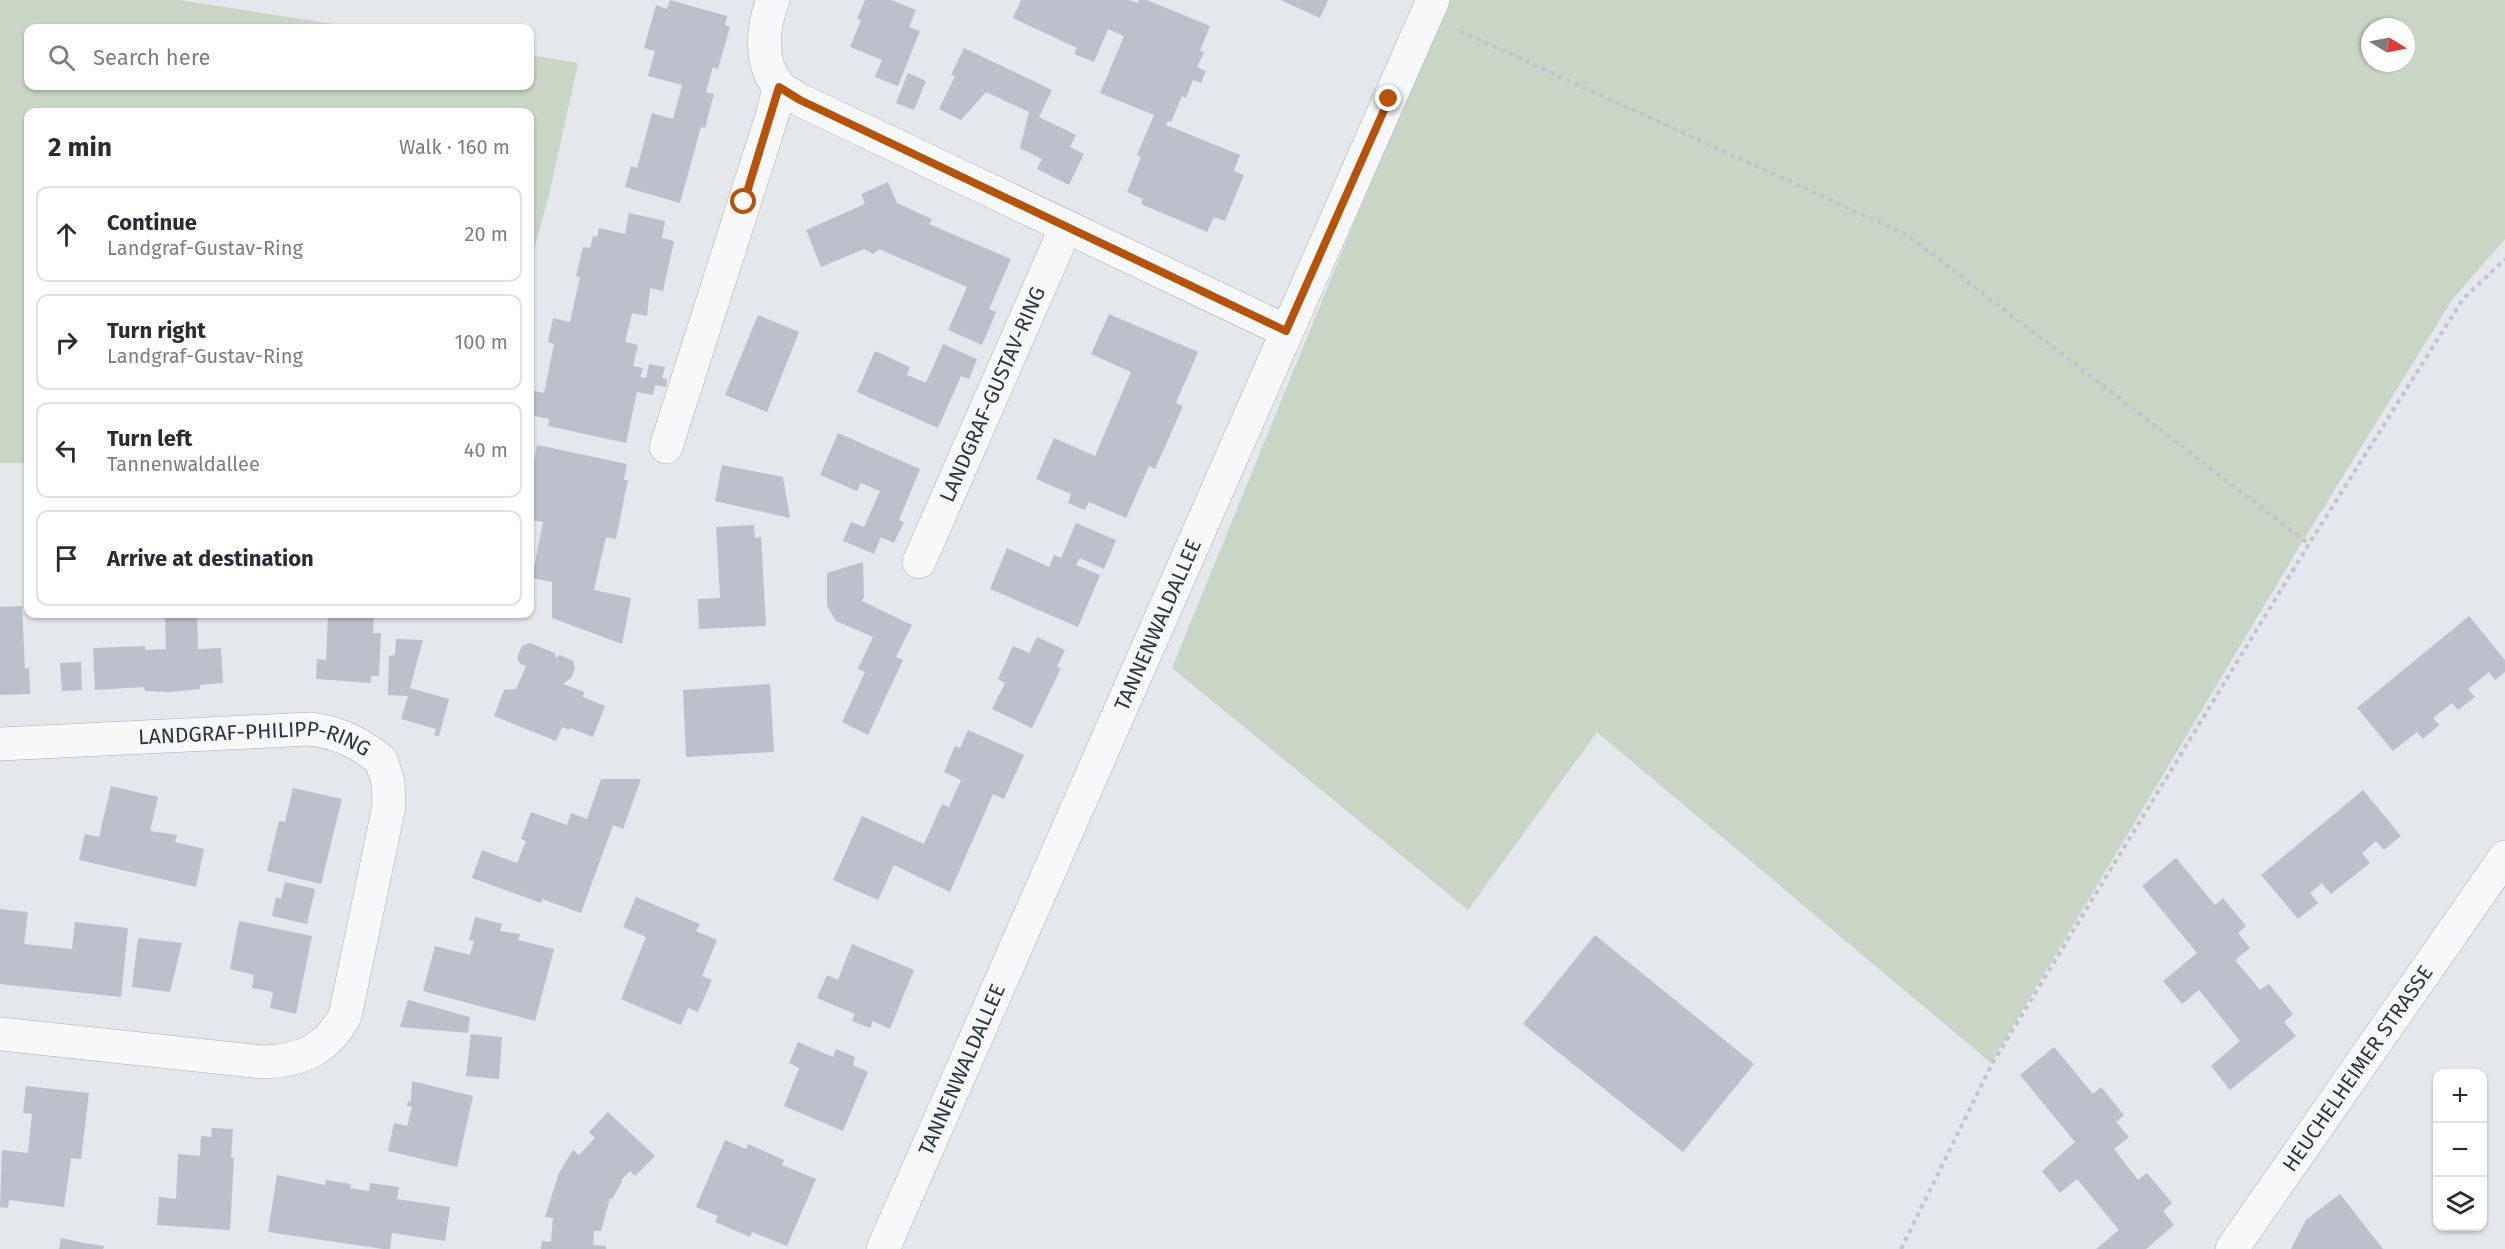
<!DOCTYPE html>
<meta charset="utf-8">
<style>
body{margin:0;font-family:"Fira Sans",sans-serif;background:#f7f7f7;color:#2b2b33}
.controls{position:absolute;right:18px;bottom:18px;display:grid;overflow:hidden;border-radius:12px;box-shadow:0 2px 4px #0004}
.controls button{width:54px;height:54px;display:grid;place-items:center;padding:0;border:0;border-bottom:2px solid #e1e1e2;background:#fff;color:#2b2b33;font:30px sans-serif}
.compass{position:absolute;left:2361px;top:18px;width:54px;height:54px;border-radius:50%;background:#fff;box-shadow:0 2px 4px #0004;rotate:100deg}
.stop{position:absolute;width:18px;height:18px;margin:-14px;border:4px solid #b45309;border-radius:50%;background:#fff}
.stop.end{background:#b45309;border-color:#fff;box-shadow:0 2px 6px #0008}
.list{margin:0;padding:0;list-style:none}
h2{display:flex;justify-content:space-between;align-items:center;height:78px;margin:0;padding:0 24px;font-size:26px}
h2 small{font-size:20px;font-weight:400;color:#7c7c81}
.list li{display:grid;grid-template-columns:39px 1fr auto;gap:18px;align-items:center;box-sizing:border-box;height:96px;margin:0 12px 12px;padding:0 12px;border:2px solid #e1e1e2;border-radius:12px}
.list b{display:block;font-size:22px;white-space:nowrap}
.list p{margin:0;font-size:20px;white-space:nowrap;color:#7c7c81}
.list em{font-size:20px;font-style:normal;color:#7c7c81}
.icon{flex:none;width:33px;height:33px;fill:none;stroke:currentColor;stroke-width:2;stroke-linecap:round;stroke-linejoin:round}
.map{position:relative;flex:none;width:2505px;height:1249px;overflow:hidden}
.search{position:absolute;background:#fff;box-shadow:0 2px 4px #0004;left:24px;top:24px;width:510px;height:66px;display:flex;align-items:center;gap:15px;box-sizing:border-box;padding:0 21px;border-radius:12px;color:#7c7c81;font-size:22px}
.panel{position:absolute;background:#fff;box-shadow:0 2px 4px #0004;left:24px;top:108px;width:510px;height:510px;border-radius:12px}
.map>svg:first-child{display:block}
.green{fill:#c9d6c5;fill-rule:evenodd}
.building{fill:#bbc0ca}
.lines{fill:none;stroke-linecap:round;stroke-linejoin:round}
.minor-casing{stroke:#a9aeb7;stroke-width:34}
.path{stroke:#c2c5cb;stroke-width:4;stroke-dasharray:4.5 4.5;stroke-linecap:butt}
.minor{stroke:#f7f8fa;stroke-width:33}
.route{stroke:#b45309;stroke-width:8}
.labels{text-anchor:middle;stroke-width:5;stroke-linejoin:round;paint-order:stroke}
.street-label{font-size:21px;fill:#2b3445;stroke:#f4f6f9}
</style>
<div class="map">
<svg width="2505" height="1249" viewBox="0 0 2505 1249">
<rect width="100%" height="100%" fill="#e4e7ec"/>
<path class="green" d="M 0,0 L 179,0 L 359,28 L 28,28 L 28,86 L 530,86 L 530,55 L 578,63 L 550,191 L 530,264 L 530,112 L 28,112 L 28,463 L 0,463 Z
M 1445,0 L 2505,0 L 2505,239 L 2452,300 L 2295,554 L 1991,1063 L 1597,732 L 1468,910 L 1172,668 ZM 2370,27 L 2406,27 L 2406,63 L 2370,63 Z"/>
<path class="building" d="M 670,0 L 727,16 L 725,25 L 730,27 L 718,69 L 713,67 L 706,92 L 714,94 L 705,128 L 701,127 L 680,203 L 625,187 L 631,166 L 637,168 L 652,113 L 673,119 L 682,85 L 648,76 L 655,51 L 644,48 L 656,5 L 667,9 Z
M 865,0 L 891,0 L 916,10 L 909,27 L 920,31 L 898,86 L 875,77 L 882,60 L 850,47 L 861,20 L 857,19 Z
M 1021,0 L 1129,0 L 1137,3 L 1139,0 L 1147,0 L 1210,26 L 1200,51 L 1204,52 L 1197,67 L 1206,71 L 1201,83 L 1193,80 L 1186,98 L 1182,96 L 1171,122 L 1168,121 L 1166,125 L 1240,155 L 1234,171 L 1244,175 L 1225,221 L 1214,217 L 1207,232 L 1141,204 L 1143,199 L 1127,192 L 1141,157 L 1137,155 L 1154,115 L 1100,93 L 1124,36 L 1108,29 L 1094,62 L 1074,54 L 1077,48 L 1013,18 Z
M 1280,0 L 1328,0 L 1320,18 Z
M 964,48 L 1052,90 L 1039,117 L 1076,135 L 1070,147 L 1084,154 L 1069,185 L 1037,169 L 1042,159 L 1020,148 L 1029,112 L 986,92 L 961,120 L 939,109 L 955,76 L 951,75 Z
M 908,73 L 926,81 L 914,110 L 896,103 Z
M 888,182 L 897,203 L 932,219 L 929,224 L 1011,259 L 989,309 L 996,312 L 982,345 L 948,330 L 967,287 L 879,249 L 873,254 L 864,249 L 821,267 L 806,230 L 865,204 L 861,194 Z
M 629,213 L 665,221 L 662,238 L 674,241 L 663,291 L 650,288 L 647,316 L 632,313 L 625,342 L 638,345 L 633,366 L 643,368 L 640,377 L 646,378 L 649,364 L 665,367 L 662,378 L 667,379 L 666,387 L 655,385 L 653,395 L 637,392 L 626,443 L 548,426 L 549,419 L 530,415 L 530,390 L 544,393 L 554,344 L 548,342 L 553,318 L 570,322 L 580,277 L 576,276 L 583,247 L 590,248 L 593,236 L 597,237 L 599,228 L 625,234 Z
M 1109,314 L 1198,352 L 1176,403 L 1183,406 L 1155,469 L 1149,466 L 1126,518 L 1089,502 L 1085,510 L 1068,503 L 1071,494 L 1036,479 L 1054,438 L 1095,456 L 1131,372 L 1091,354 Z
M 758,315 L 799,332 L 767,412 L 725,395 Z
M 943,344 L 977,359 L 969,379 L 961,376 L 938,428 L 857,392 L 875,351 L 910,367 L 907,375 L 926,383 Z
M 838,433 L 920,469 L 899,520 L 904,522 L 894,543 L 881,537 L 874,554 L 843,541 L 851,522 L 864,527 L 880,491 L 861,483 L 857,491 L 820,475 Z
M 537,445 L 627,464 L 624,480 L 628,480 L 616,539 L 606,537 L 594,590 L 631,598 L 622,644 L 552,618 L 552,582 L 532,578 L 543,522 L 530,520 L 530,483 Z
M 722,465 L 783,477 L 790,518 L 715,501 Z
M 1076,523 L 1116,540 L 1104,569 L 1080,558 L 1076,565 L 1100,575 L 1078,627 L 990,589 L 1007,548 L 1049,567 L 1054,555 L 1061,558 Z
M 754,525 L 755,538 L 761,537 L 766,626 L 699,629 L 698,599 L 720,598 L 716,527 Z
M 863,562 L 864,597 L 862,601 L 912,625 L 896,657 L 903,660 L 868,735 L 842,722 L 865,672 L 858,669 L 873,637 L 836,621 L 827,606 L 827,573 Z
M 22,606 L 25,669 L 29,668 L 30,694 L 0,695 L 0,607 Z
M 328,614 L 374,614 L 373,633 L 381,633 L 379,676 L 371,676 L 371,683 L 316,679 L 317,659 L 326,660 Z
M 197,615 L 198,649 L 221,648 L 223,683 L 200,685 L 200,689 L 169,692 L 145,691 L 144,687 L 95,690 L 93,648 L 145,646 L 145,650 L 166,649 L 165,617 Z
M 2469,616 L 2505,660 L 2505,672 L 2495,680 L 2489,672 L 2468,689 L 2475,697 L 2458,710 L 2452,703 L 2433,718 L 2439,725 L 2423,739 L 2417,732 L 2393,751 L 2357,708 Z
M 1037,637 L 1065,650 L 1057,667 L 1061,668 L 1032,728 L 992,709 L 1005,683 L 998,679 L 1013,646 L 1029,653 Z
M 396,639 L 423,640 L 410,688 L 449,699 L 439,736 L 434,735 L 436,729 L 401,719 L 408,696 L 388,695 L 389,656 L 395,655 Z
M 530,643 L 555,653 L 556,658 L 560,655 L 573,661 L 575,668 L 571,678 L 563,684 L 584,692 L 583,697 L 605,706 L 593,737 L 570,728 L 569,730 L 562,727 L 556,741 L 494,716 L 504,690 L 516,689 L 526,666 L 520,664 L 517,658 L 522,646 Z
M 81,662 L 82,690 L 62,691 L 60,663 Z
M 770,684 L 774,752 L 686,757 L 683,690 Z
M 968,730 L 1024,755 L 1004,799 L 993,794 L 950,892 L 894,865 L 878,900 L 833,880 L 862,816 L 924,844 L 942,804 L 949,807 L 961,780 L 944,772 L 955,746 L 960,748 Z
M 601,779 L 641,779 L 623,829 L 613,825 L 581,913 L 542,899 L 541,903 L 472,878 L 482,850 L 517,863 L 526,841 L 521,839 L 531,812 L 567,825 L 571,813 L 587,819 Z
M 111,786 L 158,797 L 150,831 L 177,835 L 175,842 L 204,849 L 196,887 L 79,860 L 85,834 L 99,837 Z
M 293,788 L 342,799 L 321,884 L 267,871 L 279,821 L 285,822 Z
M 2363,790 L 2401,836 L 2384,850 L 2376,841 L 2368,848 L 2362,853 L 2370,863 L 2331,894 L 2322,883 L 2310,893 L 2318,903 L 2298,919 L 2261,875 Z
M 2176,858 L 2215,905 L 2223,898 L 2246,926 L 2238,933 L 2250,948 L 2235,960 L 2260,990 L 2269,984 L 2293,1014 L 2284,1022 L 2296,1036 L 2230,1090 L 2211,1066 L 2240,1041 L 2199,990 L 2182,1004 L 2163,981 L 2197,953 L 2142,886 Z
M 285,882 L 315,889 L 307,924 L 272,916 L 276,897 L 281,899 Z
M 636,897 L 700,924 L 696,931 L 717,940 L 702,976 L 712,980 L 698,1012 L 688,1008 L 681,1025 L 621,999 L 646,937 L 623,927 Z
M 0,909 L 28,912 L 24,944 L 72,949 L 75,922 L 128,928 L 121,997 L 0,984 Z
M 475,917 L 502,924 L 500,931 L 520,934 L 518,940 L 554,949 L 535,1021 L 423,991 L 435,946 L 470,955 L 474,941 L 469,940 Z
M 239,921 L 312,936 L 296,1014 L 270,1008 L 273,992 L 252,988 L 254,975 L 230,969 Z
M 1595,935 L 1754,1064 L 1683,1152 L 1523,1024 Z
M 138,938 L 182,943 L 170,992 L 132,987 Z
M 852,944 L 914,970 L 890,1029 L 873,1021 L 870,1028 L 852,1021 L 855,1014 L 817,998 L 827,975 L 838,980 Z
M 408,1000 L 470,1017 L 468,1033 L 400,1027 Z
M 471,1034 L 502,1037 L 499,1079 L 466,1076 Z
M 798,1042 L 833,1057 L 836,1049 L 855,1057 L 853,1065 L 868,1072 L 843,1131 L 784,1106 L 799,1068 L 789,1063 Z
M 2054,1047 L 2093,1094 L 2101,1087 L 2124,1115 L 2116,1122 L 2129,1137 L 2114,1149 L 2138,1180 L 2147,1173 L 2172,1203 L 2163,1211 L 2174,1225 L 2146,1249 L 2096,1249 L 2119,1230 L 2077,1179 L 2060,1193 L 2042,1171 L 2075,1142 L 2020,1075 Z
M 412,1081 L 473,1096 L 457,1167 L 388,1151 L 394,1123 L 407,1126 L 412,1107 L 407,1106 L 408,1101 L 411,1102 Z
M 26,1086 L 89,1093 L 81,1159 L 71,1158 L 64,1207 L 9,1200 L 8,1208 L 0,1207 L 2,1150 L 28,1153 L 32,1114 L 23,1113 Z
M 608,1112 L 655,1156 L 635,1176 L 630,1171 L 621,1180 L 622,1182 L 612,1199 L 610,1198 L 601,1231 L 594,1231 L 593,1245 L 606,1246 L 606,1249 L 541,1249 L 542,1241 L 551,1242 L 553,1218 L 545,1217 L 559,1173 L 573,1150 L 579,1155 L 595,1138 L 589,1132 Z
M 212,1128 L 233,1129 L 231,1158 L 234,1158 L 230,1230 L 157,1225 L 159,1197 L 176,1199 L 178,1154 L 200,1156 L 201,1136 L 211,1137 Z
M 725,1140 L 746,1149 L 748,1144 L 784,1160 L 782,1165 L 816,1179 L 787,1246 L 752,1232 L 750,1237 L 715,1222 L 718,1216 L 696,1207 Z
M 277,1175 L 325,1185 L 326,1180 L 351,1184 L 350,1188 L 369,1191 L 370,1183 L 399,1187 L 397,1199 L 450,1207 L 445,1241 L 392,1233 L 390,1249 L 383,1249 L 268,1232 Z
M 2340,1194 L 2383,1249 L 2291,1249 L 2306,1220 Z
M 61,1238 L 84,1243 L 104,1246 L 103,1249 L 59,1249 Z"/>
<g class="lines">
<defs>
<g id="minor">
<path d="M 773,0 C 763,25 758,65 780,87 C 785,92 794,96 800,100 L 1286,331"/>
<path d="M 666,447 L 773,113 L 779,87"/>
<path id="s1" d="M 919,562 L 1066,227"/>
<path id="s2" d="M 0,744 L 310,729 C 338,732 359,743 381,760 L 388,782 L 389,806 L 345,1016 C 326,1051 300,1061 262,1062 L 0,1034"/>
<path id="s3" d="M 883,1249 L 1433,0"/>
<path id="s4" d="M 2232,1249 L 2505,857"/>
</g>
</defs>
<use href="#minor" class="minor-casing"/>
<path class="path" d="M 1460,31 L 1907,235 L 2309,544
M 1901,1249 L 1992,1064 L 2309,544 L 2463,299 L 2505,259"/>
<use href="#minor" class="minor"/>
</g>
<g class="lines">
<path class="route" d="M 744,202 L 779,87 L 800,100 L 1286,331 L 1389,99"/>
</g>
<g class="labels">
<g class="street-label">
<text dy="7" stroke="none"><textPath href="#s1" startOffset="183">LANDGRAF-GUSTAV-RING</textPath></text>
<text dy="7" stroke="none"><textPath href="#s3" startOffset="682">TANNENWALDALLEE</textPath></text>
<text dy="7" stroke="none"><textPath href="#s2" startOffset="256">LANDGRAF-PHILIPP-RING</textPath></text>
<text dy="7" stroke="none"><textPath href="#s4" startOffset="220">HEUCHELHEIMER STRASSE</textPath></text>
<text dy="7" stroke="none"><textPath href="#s3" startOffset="196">TANNENWALDALLEE</textPath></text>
</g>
</g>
</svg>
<div class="controls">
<button>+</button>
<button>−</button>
<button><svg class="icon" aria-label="layers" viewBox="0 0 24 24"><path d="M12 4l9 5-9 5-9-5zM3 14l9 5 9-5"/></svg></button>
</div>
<svg class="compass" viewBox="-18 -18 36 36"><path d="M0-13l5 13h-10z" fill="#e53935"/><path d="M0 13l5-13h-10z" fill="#7c7c81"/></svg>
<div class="stop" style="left:744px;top:202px"></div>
<div class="stop end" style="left:1389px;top:99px"></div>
<div class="search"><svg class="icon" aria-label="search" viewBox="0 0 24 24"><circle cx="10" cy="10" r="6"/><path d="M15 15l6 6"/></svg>Search here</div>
<section class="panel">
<h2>2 min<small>Walk · 160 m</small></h2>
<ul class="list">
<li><svg class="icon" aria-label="ahead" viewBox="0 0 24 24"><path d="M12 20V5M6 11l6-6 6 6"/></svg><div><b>Continue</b><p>Landgraf-Gustav-Ring</p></div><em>20 m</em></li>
<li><svg class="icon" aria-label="right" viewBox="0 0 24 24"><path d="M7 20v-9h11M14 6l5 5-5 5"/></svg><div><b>Turn right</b><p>Landgraf-Gustav-Ring</p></div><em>100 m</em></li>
<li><svg class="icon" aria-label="left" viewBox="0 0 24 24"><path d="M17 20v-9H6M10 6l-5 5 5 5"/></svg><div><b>Turn left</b><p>Tannenwaldallee</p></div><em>40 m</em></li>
<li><svg class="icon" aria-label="arrive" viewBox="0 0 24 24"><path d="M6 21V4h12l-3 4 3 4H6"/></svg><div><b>Arrive at destination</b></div></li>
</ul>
</section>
</div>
